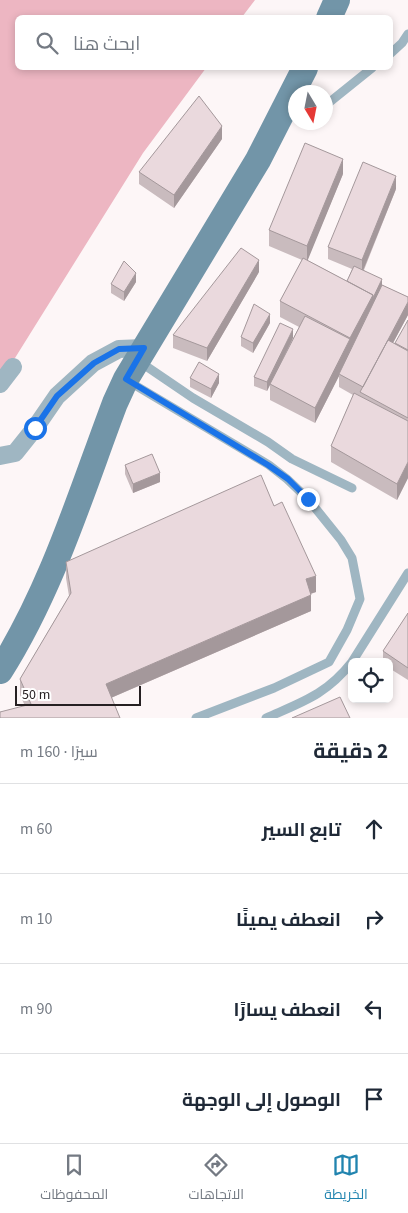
<!DOCTYPE html>
<html lang="ar">
<meta charset="utf-8">
<style>
body{margin:0;font-family:"Source Sans 3",Cairo,sans-serif;background:#f2f2f3;color:#1f2937;direction:rtl}
.controls{position:absolute;right:15px;bottom:15px;display:grid;overflow:hidden;border-radius:8px;box-shadow:0 2px 8px #0003}
.controls button{width:45px;height:45px;display:grid;place-items:center;padding:0;border:0;border-bottom:1px solid #e0e1e3;background:#fff;color:#1f2937;font:25px sans-serif}
.compass{position:absolute;left:288px;top:85px;width:45px;height:45px;border-radius:50%;background:#fff;box-shadow:0 2px 8px #0003;rotate:170deg}
.scale{position:absolute;left:15px;bottom:12px;width:126px;box-sizing:border-box;padding-left:5px;border:2px solid #262022;border-top:0;font-size:14px;line-height:18px;white-space:nowrap;color:#262022;-webkit-text-stroke:4px #fff;paint-order:stroke}
.stop{position:absolute;width:15px;height:15px;margin:-11px;border:4px solid #1a73e8;border-radius:50%;background:#fff}
.stop.end{background:#1a73e8;border-color:#fff;box-shadow:0 1px 5px #0008}
.list{margin:0;padding:0;list-style:none}
h2{display:flex;justify-content:space-between;align-items:center;height:65px;margin:0;padding:0 20px;font-size:21px}
h2 small{font-size:16px;font-weight:400;color:#747a83}
.list li{display:grid;grid-template-columns:32px 1fr auto;gap:15px;align-items:center;box-sizing:border-box;height:90px;padding:0 20px;border-top:1px solid #e0e1e3}
.list b{display:block;font-size:19px;white-space:nowrap}
.list em{font-size:16px;font-style:normal;color:#747a83}
.icon{flex:none;width:28px;height:28px;fill:none;stroke:currentColor;stroke-width:2;stroke-linecap:round;stroke-linejoin:round}
.map{position:relative;flex:none;width:408px;height:718px;overflow:hidden;direction:ltr}
.search{position:absolute;background:#fff;box-shadow:0 2px 8px #0003;left:15px;right:15px;top:15px;height:55px;display:flex;align-items:center;gap:12px;box-sizing:border-box;padding:0 18px;border-radius:8px;color:#747a83;font-size:19px}
.sheet{height:425px;background:#fff}
nav{display:flex;justify-content:space-around;align-items:center;box-sizing:border-box;height:70px;border-top:1px solid #e0e1e3;background:#fff;font-size:14px;color:#747a83}
nav a{display:grid;justify-items:center;gap:2px}
nav .on{color:#2184af}
.map>svg:first-child{display:block}
.green{fill:#edb6c2}
.lines{fill:none;stroke-linecap:round;stroke-linejoin:round}
.service{stroke:#9fb6c2;stroke-width:9}
.minor{stroke:#9fb6c2;stroke-width:18}
.secondary{stroke:#7295a8;stroke-width:26}
.wall{fill:#c9bbbe}
.shaded-wall{fill:#a4989b}
.building{fill:#ead9dd;stroke:#a4989b}
.route{stroke:#1a73e8;stroke-width:6}
</style>
<div class="map">
<svg width="408" height="718" viewBox="0 0 408 718">
<rect width="100%" height="100%" fill="#fdf6f7"/>
<path class="green" d="M 0,0 L 255,0 L 242,17 L 18,18 L 18,68 L 206,68 L 143,153 L 0,382 Z"/>
<g class="lines">
<path class="service" d="M 390,54 L 402,43 L 408,34
M 326,105 L 372,68
M 140,362 L 193,398 L 268,442 L 292,459 L 352,488
M 128,381 L 269,465 L 287,479 L 308,499 L 341,540 L 352,558 L 360,599 L 347,630 L 329,662 L 274,688 L 196,718
M 352,662 L 408,573
M 266,718 C 302,702 326,695 352,662"/>
<path class="minor" d="M 0,384 L 13,367
M 0,456 L 15,453 L 35,428 L 57,396 L 93,363 L 119,349 L 144,348"/>
<path class="secondary" d="M 329,18 L 337,0
M 0,671 C 52,589 81,493 115,403 L 126,379 L 258,160 L 305,68"/>
</g>
<path class="wall" d="M 222,139 L 174,208 L 139,184 L 139,172 Z
M 343,174 L 307,260 L 347,281 L 352,269 L 328,259 L 328,247 L 396,189 L 364,270 L 382,285 L 408,297 L 408,315 L 393,343 L 395,344 L 408,320 L 408,478 L 397,500 L 331,462 L 331,446 L 353,395 L 339,387 L 339,376 L 315,423 L 270,400 L 270,385 L 267,391 L 254,386 L 254,377 L 293,338 L 274,376 L 299,327 L 280,317 L 280,301 L 302,260 L 269,246 L 269,230 Z
M 259,272 L 207,361 L 173,348 L 173,335 Z
M 136,282 L 124,301 L 111,293 L 111,284 Z
M 270,323 L 253,353 L 241,346 L 241,337 Z
M 190,378 L 219,383 L 211,398 L 190,387 Z
M 125,465 L 160,482 L 133,493 L 125,474 Z
M 274,506 L 316,592 L 311,594 L 311,611 L 111,698 L 25,706 L 20,695 L 20,679 L 69,596 L 66,578 L 66,562 Z
M 408,613 L 408,680 L 389,668 L 389,662 L 383,662 L 383,651 Z"/>
<path class="shaded-wall" d="M 222,126 L 222,139 L 174,208 L 174,195 Z
M 343,159 L 343,174 L 307,262 L 307,246 Z
M 396,176 L 396,189 L 362,273 L 362,260 Z
M 259,260 L 259,272 L 207,361 L 207,348 Z
M 136,273 L 136,282 L 124,301 L 124,292 Z
M 382,279 L 382,288 L 373,307 L 373,298 Z
M 373,295 L 373,311 L 350,354 L 350,338 Z
M 408,302 L 408,315 L 365,395 L 363,387 Z
M 270,314 L 270,323 L 253,353 L 253,343 Z
M 293,329 L 293,338 L 267,391 L 267,382 Z
M 350,339 L 350,355 L 339,374 L 339,376 L 315,423 L 315,408 Z
M 219,374 L 219,383 L 211,398 L 211,389 Z
M 408,462 L 408,478 L 397,500 L 397,484 Z
M 160,473 L 160,482 L 133,493 L 133,484 Z
M 316,576 L 316,592 L 306,595 L 306,579 Z
M 311,595 L 311,611 L 106,700 L 106,684 Z"/>
<path class="building" d="M 199,96 L 222,126 L 174,195 L 139,172 Z
M 305,143 L 343,159 L 307,246 L 269,230 Z
M 363,162 L 396,176 L 362,260 L 328,247 Z
M 241,248 L 259,260 L 207,348 L 173,335 Z
M 303,258 L 373,295 L 350,338 L 280,301 Z
M 124,261 L 136,273 L 124,292 L 111,284 Z
M 354,266 L 382,279 L 373,298 L 373,295 L 347,281 Z
M 382,285 L 408,297 L 408,302 L 363,387 L 339,374 Z
M 254,304 L 270,314 L 253,343 L 241,337 Z
M 305,316 L 350,339 L 315,408 L 270,384 Z
M 408,320 L 408,350 L 395,343 Z
M 280,323 L 293,329 L 267,382 L 254,377 Z
M 388,340 L 408,351 L 408,418 L 360,392 Z
M 199,362 L 219,374 L 211,389 L 190,378 Z
M 354,393 L 408,421 L 408,462 L 397,484 L 331,446 Z
M 152,454 L 160,473 L 133,484 L 125,465 Z
M 261,475 L 274,506 L 282,502 L 316,576 L 306,579 L 311,595 L 106,684 L 120,718 L 0,718 L 0,712 L 31,704 L 20,679 L 71,593 L 66,562 Z
M 408,613 L 408,668 L 383,651 Z
M 340,697 L 350,718 L 292,718 Z"/>
<g class="lines">
<path class="route" d="M 35,428 L 57,396 L 94,363 L 119,349 L 144,348 L 126,379 L 268,465 L 288,479 L 308,499"/>
</g>
</svg>
<div class="controls">
<button><svg class="icon" aria-label="locate" viewBox="0 0 24 24"><circle cx="12" cy="12" r="6"/><path d="M12 2v4M12 18v4M2 12h4M18 12h4"/></svg></button>
</div>
<svg class="compass" viewBox="-18 -18 36 36"><path d="M0-13l5 13h-10z" fill="#e53935"/><path d="M0 13l5-13h-10z" fill="#747a83"/></svg>
<div class="scale">50 m</div>
<div class="stop" style="left:35px;top:428px"></div>
<div class="stop end" style="left:308px;top:499px"></div>
<div class="search"><svg class="icon" aria-label="search" viewBox="0 0 24 24"><circle cx="10" cy="10" r="6"/><path d="M15 15l6 6"/></svg>ابحث هنا</div>
</div>
<section class="sheet">
<h2>2 دقيقة<small>سيرًا · 160 m</small></h2>
<ul class="list">
<li><svg class="icon" aria-label="ahead" viewBox="0 0 24 24"><path d="M12 20V5M6 11l6-6 6 6"/></svg><div><b>تابع السير</b></div><em>60 m</em></li>
<li><svg class="icon" aria-label="right" viewBox="0 0 24 24"><path d="M7 20v-9h11M14 6l5 5-5 5"/></svg><div><b>انعطف يمينًا</b></div><em>10 m</em></li>
<li><svg class="icon" aria-label="left" viewBox="0 0 24 24"><path d="M17 20v-9H6M10 6l-5 5 5 5"/></svg><div><b>انعطف يسارًا</b></div><em>90 m</em></li>
<li><svg class="icon" aria-label="arrive" viewBox="0 0 24 24"><path d="M6 21V4h12l-3 4 3 4H6"/></svg><div><b>الوصول إلى الوجهة</b></div></li>
</ul>
</section>
<nav>
<a class="on"><svg class="icon" aria-label="map" viewBox="0 0 24 24"><path d="M3 6l6-2 6 2 6-2v14l-6 2-6-2-6 2zM9 4v14M15 6v14"/></svg>الخريطة</a>
<a><svg class="icon" aria-label="directions" viewBox="0 0 24 24"><path d="M12 3l9 9-9 9-9-9zM9 14v-3h6M13 9l2 2-2 2"/></svg>الاتجاهات</a>
<a><svg class="icon" aria-label="saved" viewBox="0 0 24 24"><path d="M7 4h10v16l-5-4-5 4z"/></svg>المحفوظات</a>
</nav>
